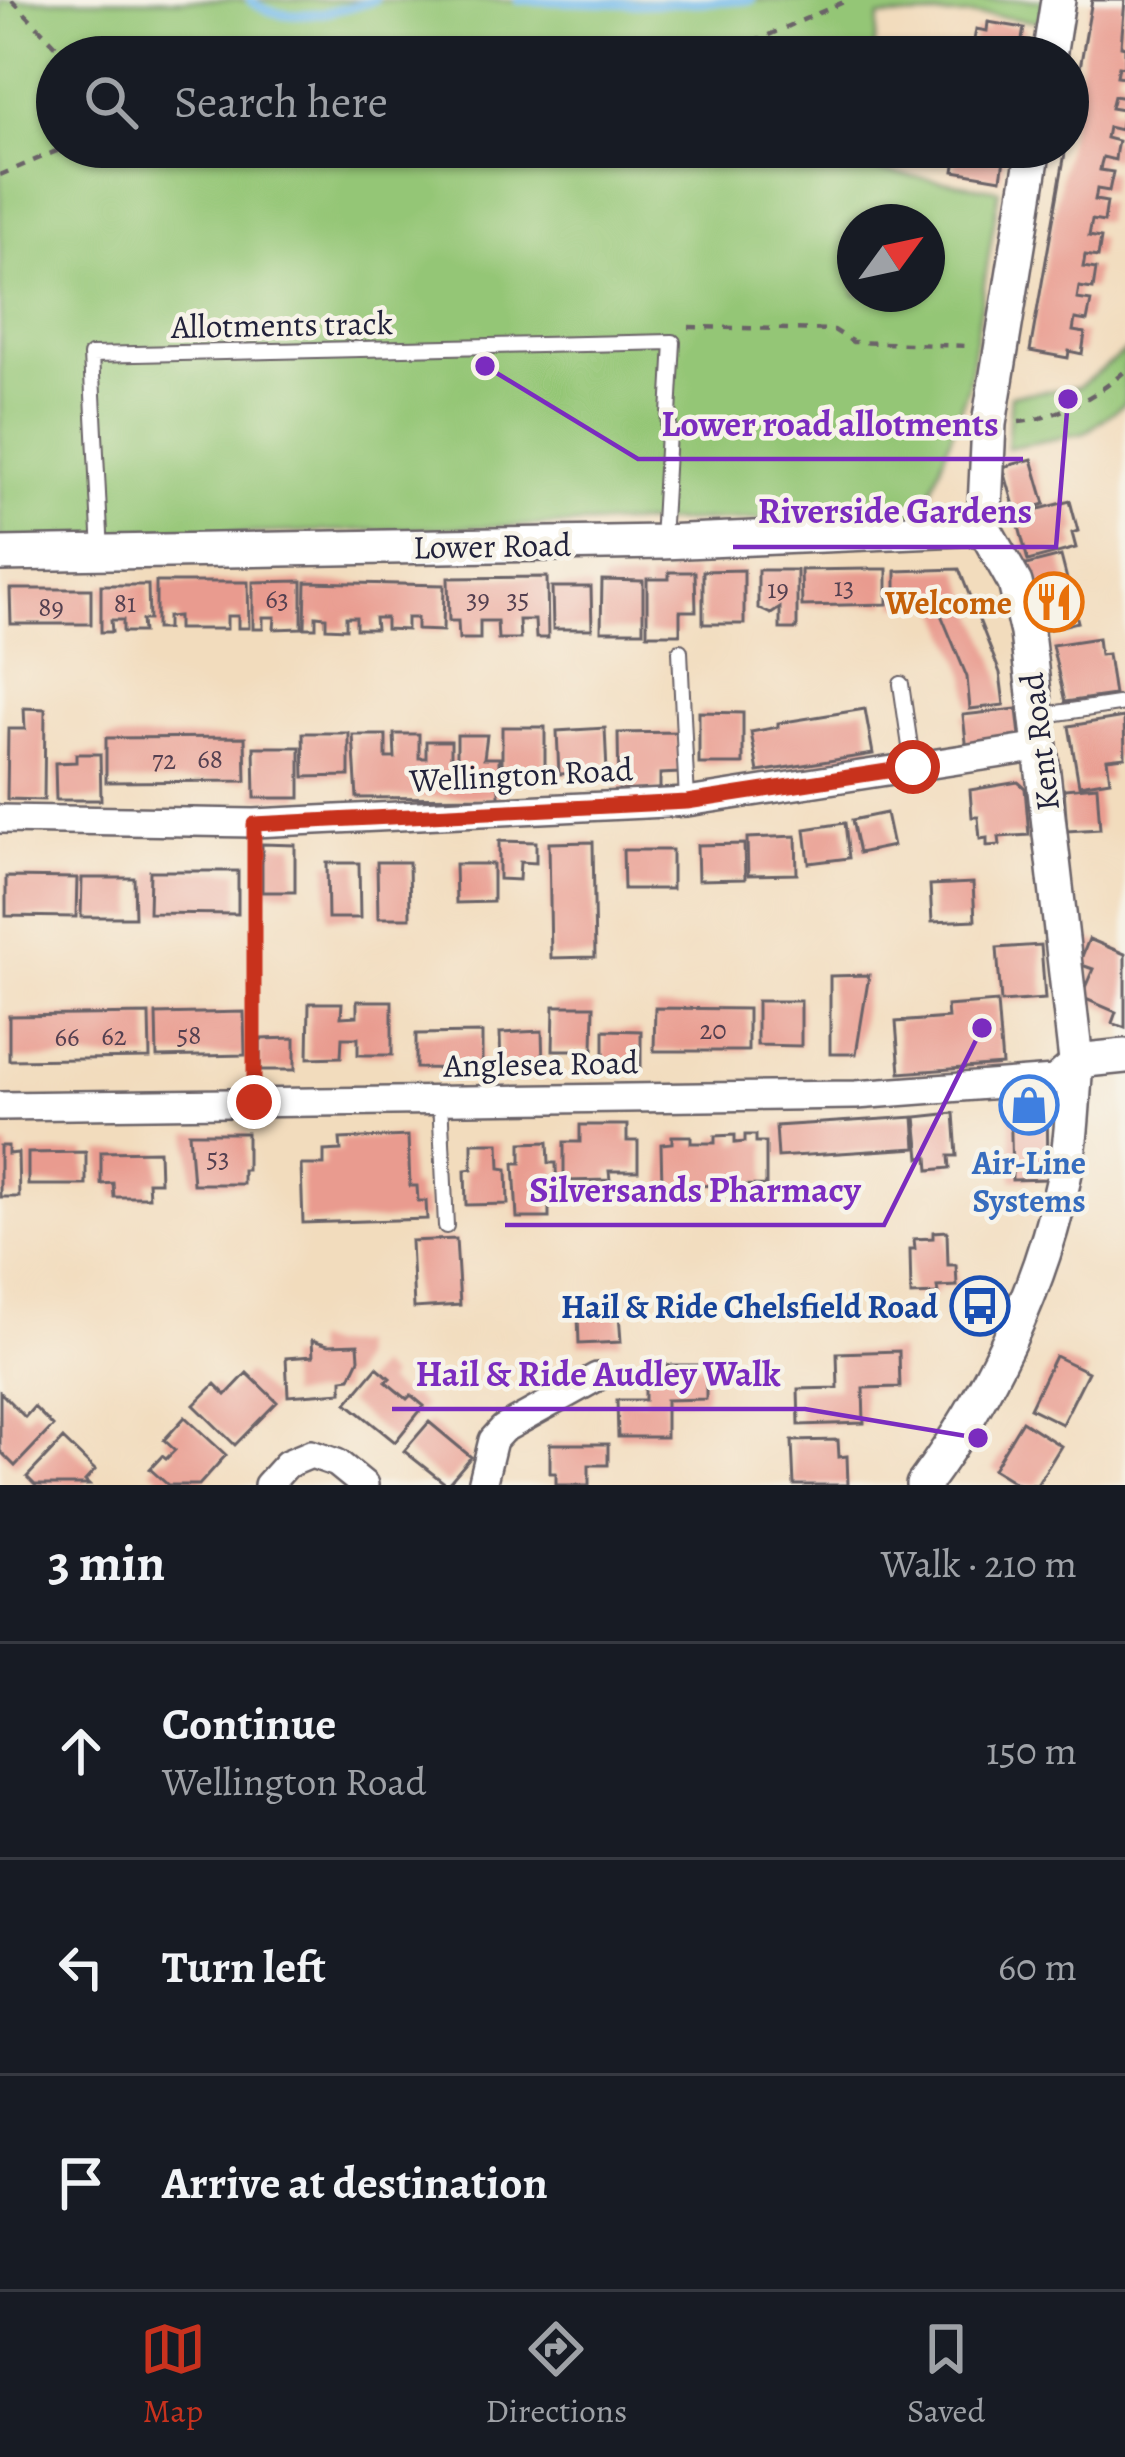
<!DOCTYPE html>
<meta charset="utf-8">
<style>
body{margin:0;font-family:Alegreya,serif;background:#20242c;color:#f1f3f6}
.compass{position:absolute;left:837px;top:204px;width:108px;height:108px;border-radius:50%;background:#171b24;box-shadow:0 3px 9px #0004;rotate:57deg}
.stop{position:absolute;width:36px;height:36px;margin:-27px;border:9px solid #c8321e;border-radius:50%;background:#fff}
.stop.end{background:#c8321e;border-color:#fff;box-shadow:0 3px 12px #0008}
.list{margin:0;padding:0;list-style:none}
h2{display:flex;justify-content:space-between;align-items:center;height:156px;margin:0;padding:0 48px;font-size:51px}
h2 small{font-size:39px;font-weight:400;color:#9ea1a6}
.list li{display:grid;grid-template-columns:78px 1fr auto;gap:36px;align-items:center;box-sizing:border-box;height:216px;padding:0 48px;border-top:3px solid #363941}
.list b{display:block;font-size:45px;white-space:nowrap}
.list p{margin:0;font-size:39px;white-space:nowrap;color:#9ea1a6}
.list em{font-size:39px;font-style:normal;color:#9ea1a6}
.icon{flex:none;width:66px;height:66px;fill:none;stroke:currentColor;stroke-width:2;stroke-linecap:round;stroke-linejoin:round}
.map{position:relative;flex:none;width:1125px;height:1485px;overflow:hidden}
.search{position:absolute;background:#171b24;box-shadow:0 3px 9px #0004;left:36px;right:36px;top:36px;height:132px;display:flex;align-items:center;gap:30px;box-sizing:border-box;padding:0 42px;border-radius:66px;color:#9ea1a6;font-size:45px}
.sheet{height:804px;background:#171b24}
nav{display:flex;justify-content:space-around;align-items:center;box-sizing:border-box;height:168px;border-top:3px solid #363941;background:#171b24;font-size:33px;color:#9ea1a6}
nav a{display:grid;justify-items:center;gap:6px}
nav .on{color:#c8321e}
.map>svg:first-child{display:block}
.green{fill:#94c676;stroke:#5b7458;stroke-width:3;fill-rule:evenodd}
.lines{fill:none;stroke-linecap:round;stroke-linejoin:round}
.stream{stroke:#75bbec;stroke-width:9}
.building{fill:#e99b8f}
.service-casing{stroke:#6b6368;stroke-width:18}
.minor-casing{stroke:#6b6368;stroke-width:32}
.tertiary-casing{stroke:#6b6368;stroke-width:38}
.path{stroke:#6b6368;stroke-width:4.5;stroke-dasharray:9 9;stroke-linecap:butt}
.service{stroke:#fff;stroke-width:14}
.minor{stroke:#fff;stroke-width:27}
.tertiary{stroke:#fff;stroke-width:33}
.route{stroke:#c8321e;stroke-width:15}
.labels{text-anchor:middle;stroke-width:9;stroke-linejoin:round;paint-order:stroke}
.number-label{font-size:27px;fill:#544050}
.street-label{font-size:33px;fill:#22223b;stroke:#f7f3e8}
.food-label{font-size:33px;font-weight:bold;fill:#c56008;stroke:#f7f3e8;text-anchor:end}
.shop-label{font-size:33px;font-weight:bold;fill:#366cbe;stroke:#f7f3e8}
.transit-label{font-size:33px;font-weight:bold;fill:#164399;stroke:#f7f3e8;text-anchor:end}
.leader{fill:none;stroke:#7b2cbf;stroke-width:4.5}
.callout-dot{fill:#7b2cbf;stroke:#f7f3e8;stroke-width:4.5}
.callout-label{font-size:36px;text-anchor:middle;font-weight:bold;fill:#7b2cbf;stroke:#f7f3e8;stroke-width:9;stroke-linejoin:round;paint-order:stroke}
</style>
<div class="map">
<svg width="1125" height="1485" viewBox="0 0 1125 1485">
<rect width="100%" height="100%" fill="#f7f3e8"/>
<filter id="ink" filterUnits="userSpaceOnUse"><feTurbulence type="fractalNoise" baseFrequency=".00833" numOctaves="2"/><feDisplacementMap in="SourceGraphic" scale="24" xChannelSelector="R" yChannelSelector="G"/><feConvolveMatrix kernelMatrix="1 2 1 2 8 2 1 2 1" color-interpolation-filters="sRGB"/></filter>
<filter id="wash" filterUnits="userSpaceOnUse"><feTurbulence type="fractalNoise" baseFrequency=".004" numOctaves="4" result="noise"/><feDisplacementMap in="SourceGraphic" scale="48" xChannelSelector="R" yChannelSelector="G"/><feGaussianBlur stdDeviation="2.7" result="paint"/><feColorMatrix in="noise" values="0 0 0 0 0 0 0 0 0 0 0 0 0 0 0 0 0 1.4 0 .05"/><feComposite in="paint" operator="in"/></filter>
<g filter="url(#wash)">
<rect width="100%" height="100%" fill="#f2dcbd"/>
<path class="green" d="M 0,0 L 1045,0 L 1039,22 L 990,15 L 879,17 L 873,57 L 57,57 L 57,147 L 862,147 L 860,168 L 999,190 L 968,387 L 923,515 L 0,540 ZM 855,222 L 927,222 L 927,294 L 855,294 Z
M 1125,351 L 1125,403 L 1085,433 L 1007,448 L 1011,395 L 1079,387 Z"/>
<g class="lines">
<path class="stream" d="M 250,0 C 285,28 337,11 374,0
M 519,0 L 638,4 L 751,0"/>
</g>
<g id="blocks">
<path class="building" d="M 1092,0 L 1125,0 L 1121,46 L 1125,47 L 1125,67 L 1119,66 L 1117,76 L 1125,77 L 1125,98 L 1114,96 L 1111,108 L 1123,110 L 1120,130 L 1108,127 L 1106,138 L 1118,141 L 1116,151 L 1115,160 L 1103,157 L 1101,164 L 1100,170 L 1113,172 L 1109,191 L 1097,189 L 1096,195 L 1095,200 L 1107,202 L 1104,222 L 1092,220 L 1089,236 L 1101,238 L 1098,257 L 1085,255 L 1084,262 L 1083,267 L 1096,269 L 1093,289 L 1079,287 L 1077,299 L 1091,301 L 1087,321 L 1075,319 L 1073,331 L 1085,333 L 1082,354 L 1069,351 L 1068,358 L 1030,351 Z
M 988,22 L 1024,28 L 1019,57 L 983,57 L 972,53 L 976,29 L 987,31 Z
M 958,147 L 1006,147 L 1001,179 L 954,171 Z
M 1032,459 L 1045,504 L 1016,513 L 1003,467 Z
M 1070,501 L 1078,531 L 1072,533 L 1076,548 L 1028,561 L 1016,515 Z
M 1061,556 L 1078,622 L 1042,631 L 1026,565 Z
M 869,569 L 887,569 L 887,604 L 802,606 L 801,570 Z
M 959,569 L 1000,673 L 1004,705 L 970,709 L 967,677 L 937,605 L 896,606 L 896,571 Z
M 744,570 L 744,624 L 703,624 L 703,571 Z
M 758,570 L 797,570 L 797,629 L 780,629 L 780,608 L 771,614 L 758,608 Z
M 669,572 L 695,572 L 696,611 L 680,611 L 680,634 L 647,634 L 647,579 L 669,579 Z
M 547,577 L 548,638 L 536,638 L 535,620 L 519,620 L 520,639 L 498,639 L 497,621 L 480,621 L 480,639 L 459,639 L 458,621 L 449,621 L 448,578 Z
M 602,580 L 643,581 L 643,631 L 601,631 Z
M 302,581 L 302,628 L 274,629 L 275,617 L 263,617 L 263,629 L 253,629 L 253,582 Z
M 156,582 L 248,582 L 249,628 L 238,628 L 238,616 L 227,616 L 227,629 L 178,629 L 178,616 L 167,617 L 167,629 L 156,629 Z
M 306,582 L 444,585 L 443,631 L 417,630 L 417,618 L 407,618 L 407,630 L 386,629 L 386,618 L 375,618 L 376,629 L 356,629 L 356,617 L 346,617 L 346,629 L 326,628 L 326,617 L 316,616 L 316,628 L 305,628 Z
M 101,585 L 148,585 L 149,620 L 142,620 L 143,632 L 123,632 L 123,620 L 111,620 L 112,632 L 101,632 Z
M 552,587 L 591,587 L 592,629 L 553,629 Z
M 10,589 L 91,589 L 91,624 L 11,624 Z
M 1098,638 L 1100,655 L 1108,654 L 1114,695 L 1065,702 L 1052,645 Z
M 24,708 L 45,709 L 44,800 L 7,799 L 8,729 L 25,729 Z
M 865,709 L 873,754 L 758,772 L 751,732 L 778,727 L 778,723 Z
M 1017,709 L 1021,745 L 967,751 L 963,715 Z
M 699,712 L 743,713 L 743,764 L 699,764 Z
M 1124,717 L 1125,757 L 1107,759 L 1110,780 L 1079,785 L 1069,726 Z
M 502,727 L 545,727 L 545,772 L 502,773 Z
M 605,728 L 607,772 L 559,774 L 557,731 Z
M 678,732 L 680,773 L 660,774 L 660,791 L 619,792 L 618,733 Z
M 303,733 L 349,733 L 349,776 L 304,777 Z
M 394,734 L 419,734 L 419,758 L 426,758 L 426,741 L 451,741 L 451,758 L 457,758 L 457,735 L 487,735 L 484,758 L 499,758 L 499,797 L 357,798 L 353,735 L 386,735 L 386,758 L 395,758 Z
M 245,737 L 246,781 L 106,782 L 106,738 Z
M 254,747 L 300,747 L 300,798 L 255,798 Z
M 76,754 L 100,754 L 101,800 L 56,800 L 55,763 L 76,762 Z
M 1018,782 L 1025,788 L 1029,835 L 999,837 L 1000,845 L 987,846 L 987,838 L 980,839 L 978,817 L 972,817 L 970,790 Z
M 1097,786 L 1100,829 L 1067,831 L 1064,789 Z
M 886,813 L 893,846 L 859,853 L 852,820 Z
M 845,823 L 849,858 L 809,863 L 805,829 Z
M 796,836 L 797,874 L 748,875 L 747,838 Z
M 499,841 L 536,842 L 536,863 L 520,862 L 519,880 L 499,879 Z
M 593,842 L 595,957 L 551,958 L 549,843 Z
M 262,844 L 295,845 L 295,892 L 262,892 Z
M 744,844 L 745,879 L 698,880 L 697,845 Z
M 623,850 L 672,850 L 672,889 L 624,889 Z
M 377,862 L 409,862 L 410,918 L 378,918 Z
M 327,863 L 359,863 L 360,918 L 328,918 Z
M 455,864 L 493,864 L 493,902 L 456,903 Z
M 150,871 L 238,871 L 238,914 L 149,913 Z
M 6,877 L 77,878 L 76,917 L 6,916 Z
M 82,878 L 134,878 L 135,917 L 81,917 Z
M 973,883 L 975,920 L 932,922 L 930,885 Z
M 1089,939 L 1125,954 L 1125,1028 L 1112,1023 L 1116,1012 L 1081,997 L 1093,969 L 1079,964 Z
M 1041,945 L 1045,999 L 1001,1002 L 997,948 Z
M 869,975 L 856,1054 L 830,1054 L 830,976 Z
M 357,1001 L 392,1001 L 392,1055 L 358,1055 L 358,1038 L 342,1038 L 341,1057 L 308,1058 L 309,1003 L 342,1003 L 341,1017 L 357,1016 Z
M 757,1001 L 801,1001 L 801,1046 L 757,1045 Z
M 997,1002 L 1002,1065 L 900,1073 L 896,1022 L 948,1018 L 947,1006 Z
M 554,1006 L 594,1006 L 593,1050 L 553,1050 Z
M 655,1008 L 748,1009 L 748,1051 L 654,1051 Z
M 244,1012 L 245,1055 L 157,1057 L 156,1014 Z
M 149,1014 L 150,1058 L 9,1060 L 9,1016 Z
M 604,1030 L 641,1031 L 641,1066 L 604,1066 Z
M 542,1031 L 543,1066 L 501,1067 L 500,1033 Z
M 482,1033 L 482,1069 L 416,1068 L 416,1034 Z
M 295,1038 L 295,1070 L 260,1070 L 260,1039 Z
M 1010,1089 L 1047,1089 L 1048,1179 L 1012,1180 Z
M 954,1113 L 957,1156 L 949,1156 L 950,1168 L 929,1170 L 928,1157 L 920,1158 L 916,1117 Z
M 914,1117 L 916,1148 L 778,1157 L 776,1126 Z
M 580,1125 L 627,1125 L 627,1141 L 638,1141 L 638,1171 L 609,1171 L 610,1180 L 564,1181 L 564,1142 L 580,1142 Z
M 189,1133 L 247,1133 L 247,1170 L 243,1170 L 243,1184 L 193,1184 Z
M 735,1135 L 735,1143 L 745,1142 L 745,1135 L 756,1135 L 756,1142 L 766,1142 L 766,1185 L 662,1186 L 661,1144 L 672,1143 L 672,1136 L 691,1136 L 691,1143 L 715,1143 L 715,1136 Z
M 408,1136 L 410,1186 L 417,1186 L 418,1201 L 426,1201 L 427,1219 L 303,1223 L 301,1165 L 324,1165 L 324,1151 L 341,1150 L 340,1139 Z
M 548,1142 L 549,1163 L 556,1163 L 557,1204 L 549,1204 L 549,1218 L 517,1218 L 514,1163 L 521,1163 L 521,1143 Z
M 472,1143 L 499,1143 L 500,1168 L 507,1169 L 508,1204 L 466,1205 L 465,1170 L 472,1169 Z
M 0,1146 L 8,1146 L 8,1154 L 18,1153 L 19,1197 L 0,1197 Z
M 159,1151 L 160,1182 L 148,1182 L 149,1197 L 114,1197 L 113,1183 L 101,1184 L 101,1152 Z
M 86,1152 L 86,1185 L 28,1185 L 28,1153 Z
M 947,1231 L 948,1265 L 956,1265 L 957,1286 L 937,1287 L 938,1294 L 911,1295 L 910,1249 L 915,1249 L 914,1239 L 933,1238 L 933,1232 Z
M 456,1239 L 460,1305 L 414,1308 L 411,1241 Z
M 619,1313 L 621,1342 L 579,1344 L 578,1314 Z
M 312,1340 L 328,1345 L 358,1344 L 359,1359 L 350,1378 L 342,1379 L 342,1392 L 288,1396 L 286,1358 L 313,1356 Z
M 899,1351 L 900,1387 L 863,1388 L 864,1423 L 799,1425 L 798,1389 L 838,1388 L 837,1353 Z
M 1055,1356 L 1088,1372 L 1062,1424 L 1030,1408 Z
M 645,1365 L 706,1365 L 706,1399 L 666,1400 L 666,1437 L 618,1437 L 617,1400 L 645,1400 Z
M 377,1367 L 390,1378 L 386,1382 L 397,1391 L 407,1399 L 411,1395 L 424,1406 L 395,1442 L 347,1403 Z
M 247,1373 L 277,1402 L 235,1445 L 194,1405 L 215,1384 L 226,1395 Z
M 0,1392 L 25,1417 L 34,1407 L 53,1426 L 15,1466 L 0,1451 Z
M 185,1417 L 226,1455 L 199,1485 L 168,1485 L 150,1469 L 162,1456 L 166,1459 L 175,1450 L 164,1440 Z
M 1022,1421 L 1061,1446 L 1037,1485 L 1019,1485 L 993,1469 Z
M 429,1422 L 471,1457 L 447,1485 L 404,1451 Z
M 63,1439 L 95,1470 L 85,1481 L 89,1485 L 35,1485 L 27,1477 Z
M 838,1440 L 839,1457 L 847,1456 L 848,1485 L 794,1485 L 792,1441 Z
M 550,1444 L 608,1444 L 608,1465 L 589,1465 L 589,1485 L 556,1485 L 556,1473 L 550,1473 Z"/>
</g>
</g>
<g filter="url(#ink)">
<use href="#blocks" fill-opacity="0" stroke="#6b6368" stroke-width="3"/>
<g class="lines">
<defs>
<path id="service" d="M 101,553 L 91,355 L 673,342 L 662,541
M 680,651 L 687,802
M 901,684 L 913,767
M 1037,716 L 1125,703
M 440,1100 L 446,1226"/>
<path id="minor" d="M 0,819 L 254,823 L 687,802 L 1041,747
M 0,1106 L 856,1095 L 1054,1080 L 1076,1061
M 268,1485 L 287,1464 L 311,1454 L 337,1463 L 364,1485
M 482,1485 L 493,1440 L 503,1429 L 597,1377"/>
<path id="tertiary" d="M 1049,57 L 1058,0
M 0,554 L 662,542 L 984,528
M 1076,1061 L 1125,1056
M 923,1485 C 988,1397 1040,1290 1063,1182 C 1072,1143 1073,1101 1076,1061 L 1027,633 L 1015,583 L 984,528 L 989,424 L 1034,147"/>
</defs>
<use href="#service" class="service-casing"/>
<use href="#minor" class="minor-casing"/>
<use href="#tertiary" class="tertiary-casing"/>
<path class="path" d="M 12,0 L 67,57
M 719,57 L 848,0
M 0,175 L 66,147
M 689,327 L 834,330 L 853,342 L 968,346
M 1019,422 C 1054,419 1099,395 1125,371
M 254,853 L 254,1076"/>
<use href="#service" class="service"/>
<use href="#minor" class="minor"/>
<use href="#tertiary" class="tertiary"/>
</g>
</g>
<g class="lines" filter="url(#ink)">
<path class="route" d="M 254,1102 L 254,824 L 687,802 L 913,767"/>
</g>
<defs>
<symbol id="restaurant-ring" viewBox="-11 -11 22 22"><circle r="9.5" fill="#f7f3e8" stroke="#e8710a" stroke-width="1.5"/><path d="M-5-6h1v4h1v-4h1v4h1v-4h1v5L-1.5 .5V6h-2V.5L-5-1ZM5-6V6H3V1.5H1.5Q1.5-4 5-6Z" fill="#e8710a"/></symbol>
<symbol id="shop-ring" viewBox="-11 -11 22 22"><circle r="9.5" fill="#f7f3e8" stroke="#3f7fe0" stroke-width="1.5"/><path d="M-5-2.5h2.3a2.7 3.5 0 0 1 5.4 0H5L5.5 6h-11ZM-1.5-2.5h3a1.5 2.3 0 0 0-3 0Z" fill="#3f7fe0"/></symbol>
<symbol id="bus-ring" viewBox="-11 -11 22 22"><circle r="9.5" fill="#f7f3e8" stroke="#1a4fb4" stroke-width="1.5"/><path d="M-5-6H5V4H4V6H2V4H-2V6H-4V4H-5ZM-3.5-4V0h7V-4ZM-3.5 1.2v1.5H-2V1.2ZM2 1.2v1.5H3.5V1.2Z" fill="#1a4fb4"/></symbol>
</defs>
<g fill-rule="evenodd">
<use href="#restaurant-ring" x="1021" y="569" width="66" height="66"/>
<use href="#shop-ring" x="996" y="1072" width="66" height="66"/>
<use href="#bus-ring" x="947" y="1273" width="66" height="66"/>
</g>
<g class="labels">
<g class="number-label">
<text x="844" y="596">13</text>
<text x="778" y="598">19</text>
<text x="277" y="608">63</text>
<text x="478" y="608">39</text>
<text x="518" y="608">35</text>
<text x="125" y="612">81</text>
<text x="51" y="616">89</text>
<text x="210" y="768">68</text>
<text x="164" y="769">72</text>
<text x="713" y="1039">20</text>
<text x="189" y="1044">58</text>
<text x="114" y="1045">62</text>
<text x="67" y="1046">66</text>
<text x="218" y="1167">53</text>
</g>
<g class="street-label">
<text transform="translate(282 324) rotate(-1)" y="12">Allotments track</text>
<text transform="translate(492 545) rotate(-1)" y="12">Lower Road</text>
<text transform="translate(1039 742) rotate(-97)" y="12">Kent Road</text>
<text transform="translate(521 774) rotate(-3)" y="12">Wellington Road</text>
<text transform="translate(541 1063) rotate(-1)" y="12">Anglesea Road</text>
</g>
<g class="food-label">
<text x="1012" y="614">Welcome</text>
</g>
<g class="shop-label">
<text x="1029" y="1174">Air-Line<tspan x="1029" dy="38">Systems</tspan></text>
</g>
<g class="transit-label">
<text x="938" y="1318">Hail &amp; Ride Chelsfield Road</text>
</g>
</g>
<path class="leader" d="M485 366L638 459H1023M1068 399L1056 547H733M982 1028L884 1225H505M978 1438L805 1409H392"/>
<g class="callout-dot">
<circle cx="485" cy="366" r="12"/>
<circle cx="1068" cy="399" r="12"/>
<circle cx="982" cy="1028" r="12"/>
<circle cx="978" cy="1438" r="12"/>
</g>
<g class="callout-label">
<text x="830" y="436">Lower road allotments</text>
<text x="895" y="523">Riverside Gardens</text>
<text x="695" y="1202">Silversands Pharmacy</text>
<text x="598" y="1386">Hail &amp; Ride Audley Walk</text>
</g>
</svg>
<svg class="compass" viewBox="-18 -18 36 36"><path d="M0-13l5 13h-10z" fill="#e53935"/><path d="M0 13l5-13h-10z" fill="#9ea1a6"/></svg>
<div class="stop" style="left:913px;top:767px"></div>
<div class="stop end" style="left:254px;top:1102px"></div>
<div class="search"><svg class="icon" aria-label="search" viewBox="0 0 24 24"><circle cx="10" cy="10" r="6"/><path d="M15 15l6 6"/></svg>Search here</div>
</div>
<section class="sheet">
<h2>3 min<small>Walk · 210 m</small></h2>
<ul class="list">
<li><svg class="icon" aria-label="ahead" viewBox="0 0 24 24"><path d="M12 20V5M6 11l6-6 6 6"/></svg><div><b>Continue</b><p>Wellington Road</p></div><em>150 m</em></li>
<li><svg class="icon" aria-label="left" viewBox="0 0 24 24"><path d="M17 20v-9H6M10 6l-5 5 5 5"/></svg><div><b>Turn left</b></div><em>60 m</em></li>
<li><svg class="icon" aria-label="arrive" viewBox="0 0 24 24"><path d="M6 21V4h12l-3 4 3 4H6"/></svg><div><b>Arrive at destination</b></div></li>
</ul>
</section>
<nav>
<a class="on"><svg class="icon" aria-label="map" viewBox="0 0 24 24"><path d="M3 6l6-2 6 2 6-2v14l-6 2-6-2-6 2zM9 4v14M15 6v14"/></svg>Map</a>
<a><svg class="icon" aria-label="directions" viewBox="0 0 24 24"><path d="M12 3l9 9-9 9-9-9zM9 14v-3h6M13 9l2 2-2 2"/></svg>Directions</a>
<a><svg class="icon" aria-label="saved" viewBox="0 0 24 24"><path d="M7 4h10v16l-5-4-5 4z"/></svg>Saved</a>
</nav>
